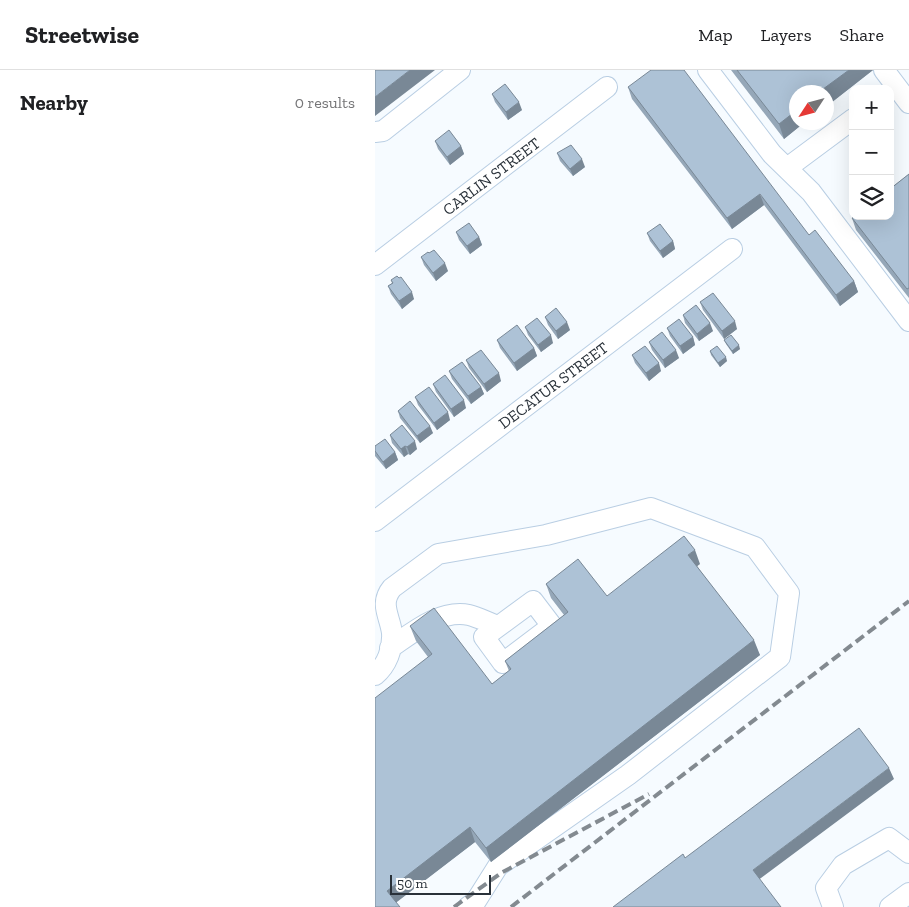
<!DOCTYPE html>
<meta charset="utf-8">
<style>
body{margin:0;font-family:"Zilla Slab",serif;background:#f6f6f6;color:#202124}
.controls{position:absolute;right:15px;top:15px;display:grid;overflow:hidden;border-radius:10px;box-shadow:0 5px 20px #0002}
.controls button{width:45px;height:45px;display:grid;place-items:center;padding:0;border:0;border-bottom:1px solid #e0e0e0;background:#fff;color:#202124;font:25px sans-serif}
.compass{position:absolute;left:414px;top:15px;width:45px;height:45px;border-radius:50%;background:#fff;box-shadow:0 5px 20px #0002;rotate:234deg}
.scale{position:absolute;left:15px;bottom:12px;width:101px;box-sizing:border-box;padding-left:5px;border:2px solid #293139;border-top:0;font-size:14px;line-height:18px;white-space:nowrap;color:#293139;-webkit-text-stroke:4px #fff;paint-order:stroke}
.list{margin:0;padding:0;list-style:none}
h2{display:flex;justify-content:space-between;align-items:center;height:65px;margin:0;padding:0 20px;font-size:21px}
h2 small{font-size:16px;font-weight:400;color:#757577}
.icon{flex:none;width:28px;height:28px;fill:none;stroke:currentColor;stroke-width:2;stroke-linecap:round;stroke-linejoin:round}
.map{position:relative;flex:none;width:534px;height:837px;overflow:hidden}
header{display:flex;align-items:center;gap:30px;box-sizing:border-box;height:70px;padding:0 25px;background:#fff;border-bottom:1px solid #e0e0e0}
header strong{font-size:24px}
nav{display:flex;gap:28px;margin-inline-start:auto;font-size:18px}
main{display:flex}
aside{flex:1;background:#fff}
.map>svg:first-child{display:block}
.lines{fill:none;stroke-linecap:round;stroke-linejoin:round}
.minor-casing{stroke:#b9cee3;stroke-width:22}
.minor{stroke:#fff;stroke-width:20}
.rail{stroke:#838a90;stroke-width:4;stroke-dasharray:10 5;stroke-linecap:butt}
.wall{fill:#95a7b8}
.shaded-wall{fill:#798896}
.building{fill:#adc2d6;stroke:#798896}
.labels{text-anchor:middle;stroke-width:5;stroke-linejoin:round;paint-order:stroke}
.street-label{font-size:16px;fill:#293139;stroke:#fff}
</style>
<header>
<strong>Streetwise</strong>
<nav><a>Map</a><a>Layers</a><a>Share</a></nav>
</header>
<main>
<aside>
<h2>Nearby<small>0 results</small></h2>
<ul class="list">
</ul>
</aside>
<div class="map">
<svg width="534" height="837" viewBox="0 0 534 837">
<rect width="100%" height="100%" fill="#f6fbff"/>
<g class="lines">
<defs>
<path id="minor" d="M 333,0 L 397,84 L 436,122 L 534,251
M 509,0 L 534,33
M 0,62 L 8,61 L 85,0
M 412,98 L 478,49
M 0,195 L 232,17
M 0,451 L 357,179
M 158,531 L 177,556 L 128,593 L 109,567 Z
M 15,578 C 37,563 65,539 94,545 C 103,547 114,553 123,556
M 0,605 C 12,595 18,579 17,563 C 15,546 4,534 17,518 L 63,484 L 171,465 L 276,438 L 380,477 L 414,523 L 405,587 L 253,705 L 123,796 L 101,831 L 93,837
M 458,837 L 451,818 L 468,795 L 514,768 L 534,783
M 515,837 L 534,823"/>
</defs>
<use href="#minor" class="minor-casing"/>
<use href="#minor" class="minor"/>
<path class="rail" d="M 79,837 L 126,803 L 274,724
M 136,837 L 534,531"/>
</g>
<path class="wall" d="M 356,0 L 498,0 L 452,36 L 452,22 L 422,52 L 430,52 L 409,69 Z
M 253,17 L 434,165 L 479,211 L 483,222 L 465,236 L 389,135 L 357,159 L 257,29 Z
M 117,24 L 147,40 L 133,50 L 120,32 Z
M 60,71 L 86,76 L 89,84 L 75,95 L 63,79 Z
M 182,83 L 210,97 L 198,106 L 185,91 Z
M 534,104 L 534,228 L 481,160 L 477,148 Z
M 81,162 L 104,167 L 107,175 L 95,184 L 84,170 Z
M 272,163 L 298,171 L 300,179 L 288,188 L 275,171 Z
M 46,187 L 73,201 L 61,211 L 49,195 Z
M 16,210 L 39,229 L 27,239 L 16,224 L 13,216 L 17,213 Z
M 325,232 L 362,259 L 349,269 L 328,240 Z
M 308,245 L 338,261 L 324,271 L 310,253 Z
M 170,247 L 195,260 L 183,269 L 173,255 Z
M 150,257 L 178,273 L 166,282 L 153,265 Z
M 292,258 L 318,267 L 320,275 L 308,284 L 295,266 Z
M 122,270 L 159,278 L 162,286 L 142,301 L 125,278 Z
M 349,270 L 365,279 L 358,284 L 351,274 Z
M 274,272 L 304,288 L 290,298 L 277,280 Z
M 335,281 L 352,291 L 345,297 L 336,285 Z
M 257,285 L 286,301 L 274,311 L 260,293 Z
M 91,290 L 126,311 L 112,322 L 94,298 Z
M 74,301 L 106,317 L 109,324 L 96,334 L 77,309 Z
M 58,314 L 91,338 L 79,347 L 61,322 Z
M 40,327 L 75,350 L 62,360 L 43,335 Z
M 23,341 L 58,363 L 45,373 L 25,348 Z
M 15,365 L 42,379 L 35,385 L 33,384 L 29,387 L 17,373 Z
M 0,376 L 20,382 L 23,390 L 11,399 L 0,386 Z
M 325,494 L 322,496 L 385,585 L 116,792 L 100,772 L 21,832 L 0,837 L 53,587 L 41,571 L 35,556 L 117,614 L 134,601 L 130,591 L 189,545 L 176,528 L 171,514 L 232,526 Z"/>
<path class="shaded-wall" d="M 35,0 L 60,0 L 0,46 L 0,27 Z
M 474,0 L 498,0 L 452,36 L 452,22 L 444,22 Z
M 144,32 L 147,40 L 133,50 L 131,42 Z
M 422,40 L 422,52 L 430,52 L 409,69 L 404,54 Z
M 86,76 L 89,84 L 75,95 L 72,87 Z
M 207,89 L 210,97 L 198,106 L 195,99 Z
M 385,124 L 389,135 L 357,159 L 352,148 Z
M 104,167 L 107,175 L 95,184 L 92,176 Z
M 298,171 L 300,179 L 288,188 L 285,181 Z
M 70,193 L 73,201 L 61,211 L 58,203 Z
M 479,211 L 483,222 L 465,236 L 461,225 Z
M 37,222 L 39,229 L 27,239 L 24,231 Z
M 360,251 L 362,259 L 349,269 L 347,261 Z
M 192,252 L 195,260 L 183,269 L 181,261 Z
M 335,253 L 338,261 L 324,271 L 322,264 Z
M 176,265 L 178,273 L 166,282 L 163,275 Z
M 318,267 L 320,275 L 308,284 L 305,276 Z
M 364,275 L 365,279 L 358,284 L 357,281 Z
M 159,278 L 162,286 L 142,301 L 139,293 Z
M 301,280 L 304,288 L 290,298 L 288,290 Z
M 351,287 L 352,291 L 345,297 L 343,293 Z
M 284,293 L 286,301 L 274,311 L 271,303 Z
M 124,303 L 126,311 L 112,322 L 109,314 Z
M 106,317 L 109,324 L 96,334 L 93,326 Z
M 89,330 L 91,338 L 79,347 L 76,339 Z
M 73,342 L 75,350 L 62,360 L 59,353 Z
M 55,356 L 58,363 L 45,373 L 42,366 Z
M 40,371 L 42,379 L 35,385 L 32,377 Z
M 30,376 L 33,384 L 29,387 L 26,379 Z
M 20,382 L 23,390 L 11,399 L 8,392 Z
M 320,480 L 325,494 L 318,499 L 313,485 Z
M 379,570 L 385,585 L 116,792 L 111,778 Z
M 514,698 L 519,709 L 382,811 L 378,800 Z
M 95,757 L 100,772 L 18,835 L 12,821 Z"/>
<path class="building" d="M 0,0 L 35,0 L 0,27 Z
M 276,0 L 309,0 L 434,165 L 440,160 L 479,211 L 461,225 L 385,124 L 352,148 L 253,17 Z
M 362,0 L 474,0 L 444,22 L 422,22 L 422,40 L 404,54 Z
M 130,14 L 144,32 L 131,42 L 117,24 Z
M 74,60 L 86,76 L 72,87 L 60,71 Z
M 196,75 L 207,89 L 195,99 L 182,83 Z
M 534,104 L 534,218 L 532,219 L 477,148 L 479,146 L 515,146 L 515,119 Z
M 94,153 L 104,167 L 92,176 L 81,162 Z
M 285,154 L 298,171 L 285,181 L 272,163 Z
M 59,180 L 70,193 L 58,203 L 46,187 L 53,182 L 54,183 Z
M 22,206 L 24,208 L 26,207 L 37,222 L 24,231 L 13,216 L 18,213 L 16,210 Z
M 338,223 L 360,251 L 347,261 L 325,232 Z
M 321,235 L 335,253 L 322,264 L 308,245 Z
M 181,238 L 192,252 L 181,261 L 170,247 Z
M 162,248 L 176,265 L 163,275 L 150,257 Z
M 304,249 L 318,267 L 305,276 L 292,258 Z
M 142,255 L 159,278 L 139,293 L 122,270 Z
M 287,262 L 301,280 L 288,290 L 274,272 Z
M 356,265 L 364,275 L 357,281 L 349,270 Z
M 270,276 L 284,293 L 271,303 L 257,285 Z
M 342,276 L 351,287 L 343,293 L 335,281 Z
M 106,280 L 124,303 L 109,314 L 91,290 Z
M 87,292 L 106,317 L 93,326 L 74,301 Z
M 70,305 L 89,330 L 76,339 L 58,314 Z
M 54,317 L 73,342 L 59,353 L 40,327 Z
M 35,331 L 55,356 L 42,366 L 23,341 Z
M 27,355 L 40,371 L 32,377 L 30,376 L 26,379 L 15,365 Z
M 10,369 L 20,382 L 8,392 L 0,381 L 0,376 Z
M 309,466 L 320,480 L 313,485 L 379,570 L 111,778 L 95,757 L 12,821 L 25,837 L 0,837 L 0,628 L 57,584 L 35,556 L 59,538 L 117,614 L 136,599 L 130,591 L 193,542 L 171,514 L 203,489 L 232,526 Z
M 484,658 L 514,698 L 378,800 L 406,837 L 238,837 L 308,784 L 310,788 Z"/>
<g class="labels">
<g class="street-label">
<text transform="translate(116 106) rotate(-37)" y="6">CARLIN STREET</text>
<text transform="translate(178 315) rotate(-37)" y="6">DECATUR STREET</text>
</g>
</g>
</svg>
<div class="controls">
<button>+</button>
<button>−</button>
<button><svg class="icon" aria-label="layers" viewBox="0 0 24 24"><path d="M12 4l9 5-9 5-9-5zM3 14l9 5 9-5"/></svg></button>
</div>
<svg class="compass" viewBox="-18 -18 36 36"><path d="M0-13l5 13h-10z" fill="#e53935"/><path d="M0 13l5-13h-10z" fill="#757577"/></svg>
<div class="scale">50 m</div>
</div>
</main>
